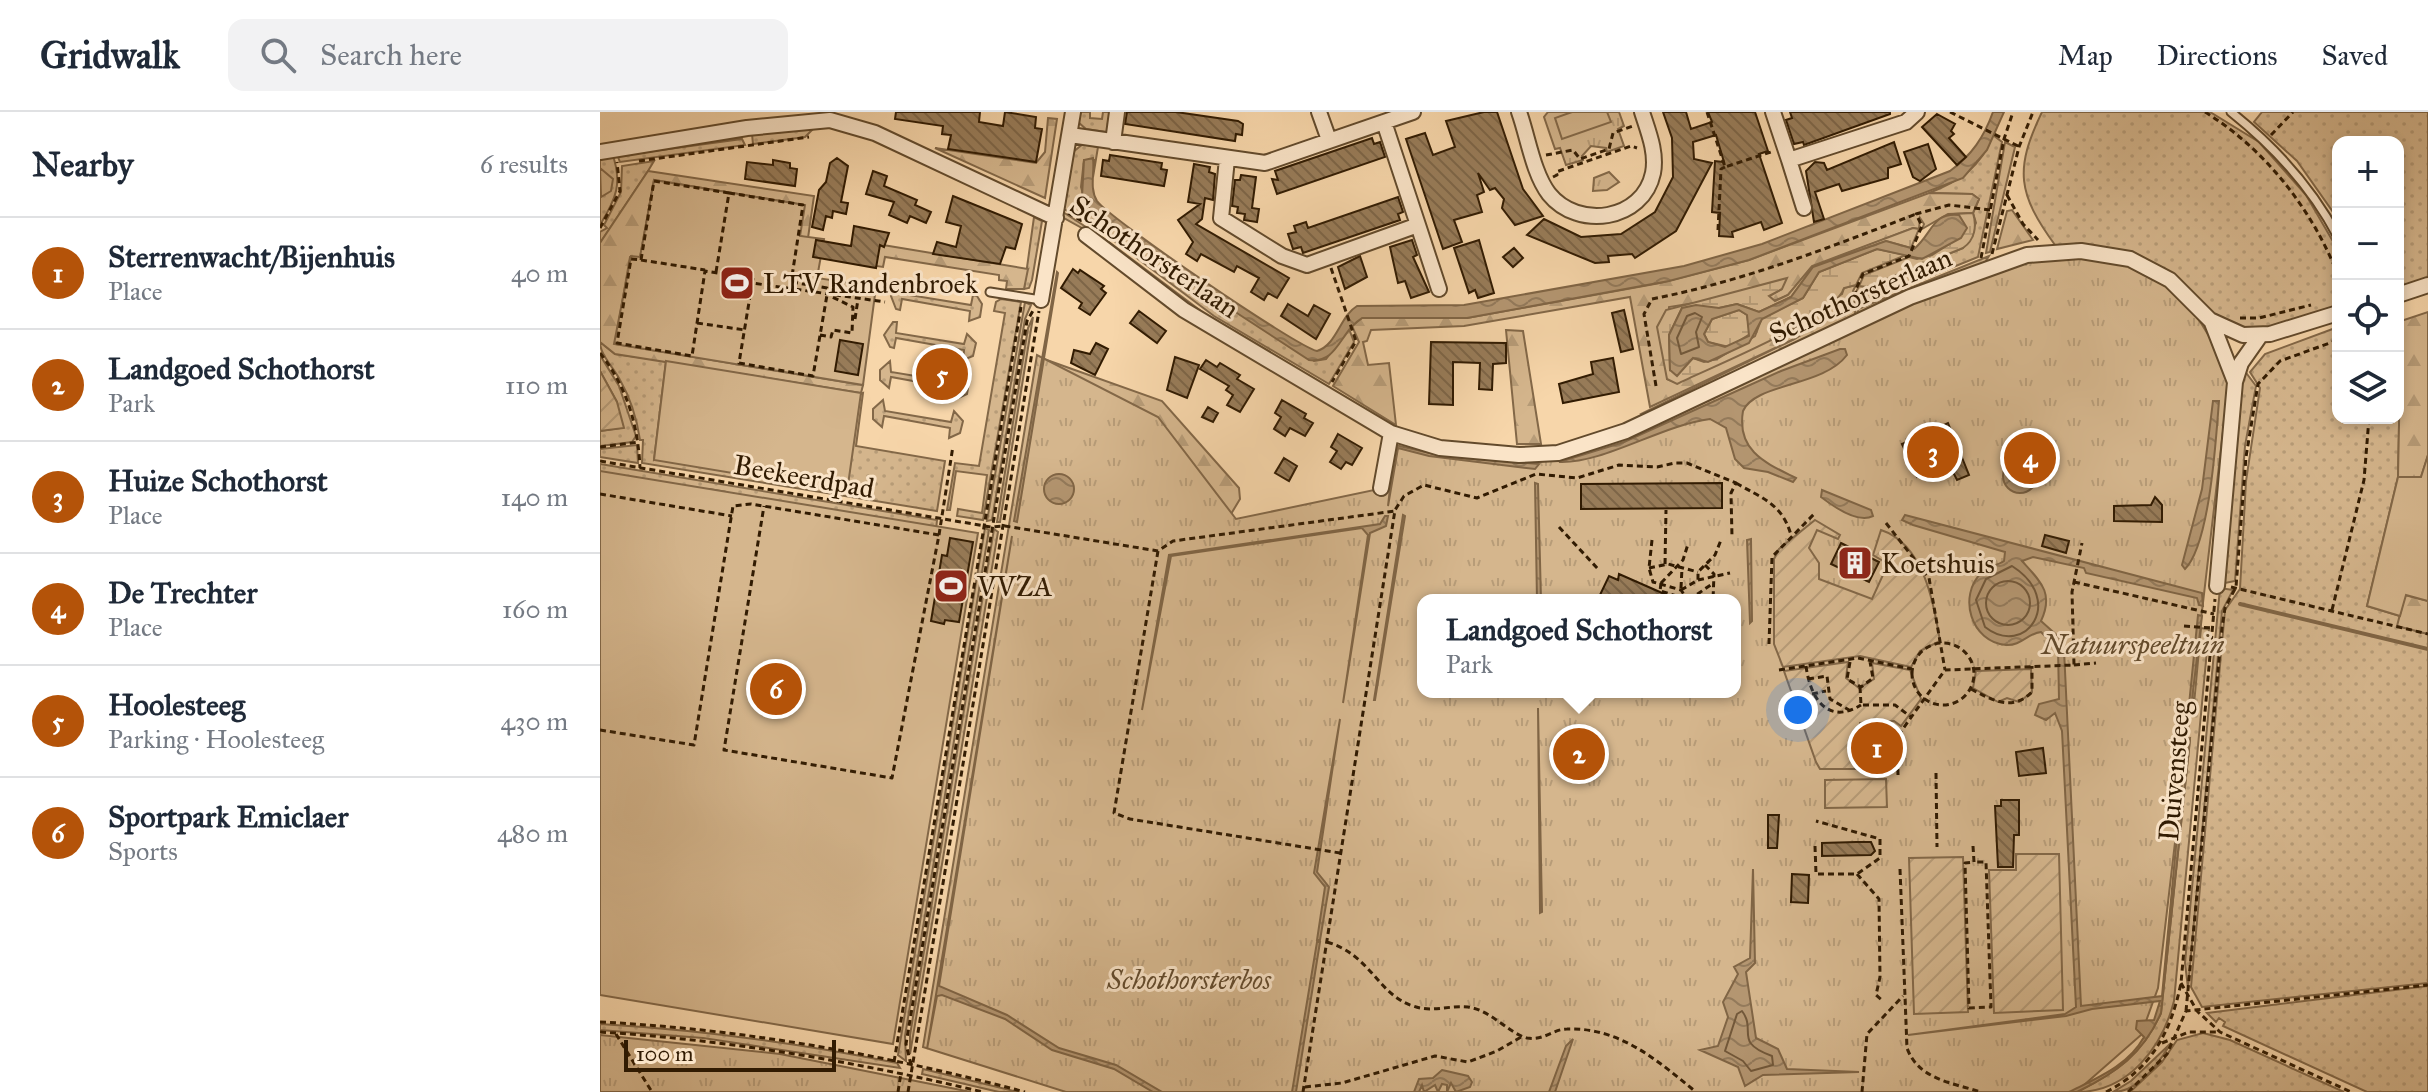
<!DOCTYPE html>
<meta charset="utf-8">
<style>
body{margin:0;font-family:"IM FELL Great Primer",serif;background:#f2f2f3;color:#1f2937}
.controls{position:absolute;right:24px;top:24px;display:grid;overflow:hidden;border-radius:16px;box-shadow:0 4px 12px #0003}
.controls button{width:72px;height:72px;display:grid;place-items:center;padding:0;border:0;border-bottom:2px solid #e0e1e3;background:#fff;color:#1f2937;font:40px sans-serif}
.scale{position:absolute;left:24px;bottom:20px;width:212px;box-sizing:border-box;padding-left:8px;border:4px solid #311b02;border-top:0;font-size:22px;line-height:28px;white-space:nowrap;color:#311b02;-webkit-text-stroke:6px #fae4c8;paint-order:stroke}
.you{position:absolute;left:1198px;top:598px;width:28px;height:28px;margin:-20px;border:6px solid #fff;border-radius:50%;background:#1a73e8;box-shadow:0 0 0 12px #1a73e833}
.badge{display:grid;place-items:center;width:52px;height:52px;border-radius:50%;background:#b45309;color:#fff;font-size:26px;font-weight:700}
.pin{position:absolute;translate:-50% -50%;border:4px solid #fff;box-shadow:0 2px 8px #0006}
.popup{position:absolute;left:817px;top:482px;width:324px;height:104px;box-sizing:border-box;display:grid;place-content:center;border-radius:16px;background:#fff;filter:drop-shadow(0 2px 6px #0005);font-size:26px;white-space:nowrap;color:#747a83}
.popup b{font-size:30px;color:#1f2937}
.popup::after{content:'';position:absolute;left:50%;top:100%;margin-left:-16px;border:16px solid transparent;border-top-color:#fff}
.list{margin:0;padding:0;list-style:none}
h2{display:flex;justify-content:space-between;align-items:center;height:104px;margin:0;padding:0 32px;font-size:34px}
h2 small{font-size:26px;font-weight:400;color:#747a83}
.list li{display:grid;grid-template-columns:52px 1fr auto;gap:24px;align-items:center;box-sizing:border-box;height:112px;padding:0 32px;border-top:2px solid #e0e1e3}
.list b{display:block;font-size:30px;white-space:nowrap}
.list p{margin:0;font-size:26px;white-space:nowrap;color:#747a83}
.list em{font-size:26px;font-style:normal;color:#747a83}
.icon{flex:none;width:44px;height:44px;fill:none;stroke:currentColor;stroke-width:2;stroke-linecap:round;stroke-linejoin:round}
.map{position:relative;flex:none;width:1828px;height:980px;overflow:hidden}
header{display:flex;align-items:center;gap:48px;box-sizing:border-box;height:112px;padding:0 40px;background:#fff;border-bottom:2px solid #e0e1e3}
header strong{font-size:38px}
nav{display:flex;gap:44px;margin-inline-start:auto;font-size:28px}
.search{width:560px;height:72px;background:#f2f2f3;display:flex;align-items:center;gap:20px;box-sizing:border-box;padding:0 28px;border-radius:16px;color:#747a83;font-size:30px}
main{display:flex}
aside{flex:1;background:#fff}
.map>svg:first-child{display:block}
.grass{fill:url(#grass-dots);stroke:#836848;stroke-width:2}
.forest{fill:url(#forest-firs);stroke:#836848;stroke-width:2}
.wetland{fill:url(#wetland-marsh);stroke:#836848;stroke-width:2}
.park{fill:url(#park-tufts);stroke:#836848;stroke-width:2;fill-rule:evenodd}
.garden{fill:url(#garden-furrows);stroke:#836848;stroke-width:2}
.pitch{fill:#d5b68d;stroke:#836848;stroke-width:2}
.water{fill:url(#water-waves);stroke:#806545;stroke-width:2;fill-rule:evenodd}
.lines{fill:none;stroke-linecap:round;stroke-linejoin:round}
.shore{stroke:#72583a;stroke-width:2}
.stream{stroke:#806545;stroke-width:4}
.building{fill:url(#building-back-hatch);stroke:#311b02;stroke-width:2}
.service-casing{stroke:#624a2c;stroke-width:11}
.minor-casing{stroke:#624a2c;stroke-width:18}
.path{stroke:#311b02;stroke-width:3;stroke-dasharray:6 4;stroke-linecap:butt}
.service{stroke:#fae4c8;stroke-width:7}
.minor{stroke:#fae4c8;stroke-width:14}
.labels{text-anchor:middle;stroke-width:6;stroke-linejoin:round;paint-order:stroke}
.street-label{font-size:28px;fill:#311b02;stroke:#fae4c8}
.poi-label{font-size:28px;fill:#311b02;stroke:#fae4c8;text-anchor:start}
.park-label{font-size:28px;font-style:italic;fill:#624a2c;stroke:#fae4c8}
</style>
<header>
<strong>Gridwalk</strong>
<div class="search"><svg class="icon" aria-label="search" viewBox="0 0 24 24"><circle cx="10" cy="10" r="6"/><path d="M15 15l6 6"/></svg>Search here</div>
<nav><a>Map</a><a>Directions</a><a>Saved</a></nav>
</header>
<main>
<aside>
<h2>Nearby<small>6 results</small></h2>
<ul class="list">
<li><span class="badge">1</span><div><b>Sterrenwacht/Bijenhuis</b><p>Place</p></div><em>40 m</em></li>
<li><span class="badge">2</span><div><b>Landgoed Schothorst</b><p>Park</p></div><em>110 m</em></li>
<li><span class="badge">3</span><div><b>Huize Schothorst</b><p>Place</p></div><em>140 m</em></li>
<li><span class="badge">4</span><div><b>De Trechter</b><p>Place</p></div><em>160 m</em></li>
<li><span class="badge">5</span><div><b>Hoolesteeg</b><p>Parking · Hoolesteeg</p></div><em>430 m</em></li>
<li><span class="badge">6</span><div><b>Sportpark Emiclaer</b><p>Sports</p></div><em>480 m</em></li>
</ul>
</aside>
<div class="map">
<svg width="1828" height="980" viewBox="0 0 1828 980">
<defs>
<pattern id="grass-dots" width="8" height="8" patternUnits="userSpaceOnUse" patternTransform="scale(2)"><rect width="8" height="8" fill="#d5b68d"/><path d="M2 2h.1M6 6h.1" fill="none" stroke="#b79c78" stroke-width="1.8" stroke-linecap="round"/></pattern>
<pattern id="forest-firs" width="22" height="20" patternUnits="userSpaceOnUse" patternTransform="scale(2)"><rect width="22" height="20" fill="#d5b68d"/><path d="M5 1l3.5 6h-7zM16 11l3.5 6h-7z" fill="#b79c78"/></pattern>
<pattern id="wetland-marsh" width="20" height="14" patternUnits="userSpaceOnUse" patternTransform="scale(2)"><rect width="20" height="14" fill="#d5b68d"/><path d="M1 5h8M5 5V1M11 12h8M15 12V8" fill="none" stroke="#b79c78"/></pattern>
<pattern id="park-tufts" width="24" height="20" patternUnits="userSpaceOnUse" patternTransform="scale(2)"><rect width="24" height="20" fill="#d5b68d"/><path d="M3 7l-1-3M5 7V3M7 7l1-3M15 17l-1-3M17 17v-4M19 17l1-3" fill="none" stroke="#b79c78"/></pattern>
<pattern id="garden-furrows" width="10" height="10" patternUnits="userSpaceOnUse" patternTransform="scale(2)"><rect width="10" height="10" fill="#d5b68d"/><path d="M-1 1l2-2M0 10L10 0M9 11l2-2" fill="none" stroke="#b79c78"/></pattern>
<pattern id="water-waves" width="16" height="10" patternUnits="userSpaceOnUse" patternTransform="scale(2)"><rect width="16" height="10" fill="#b49671"/><path d="M0 5q4-4 8 0t8 0" fill="none" stroke="#937a5b"/></pattern>
<pattern id="building-back-hatch" width="6" height="6" patternUnits="userSpaceOnUse" patternTransform="scale(2)"><rect width="6" height="6" fill="#987c59"/><path d="M-1 5l2 2M0 0l6 6M5-1l2 2" fill="none" stroke="#7d6547"/></pattern>
</defs>
<rect width="100%" height="100%" fill="#f7d6aa"/>
<filter id="stains"><feTurbulence type="fractalNoise" baseFrequency=".0025" numOctaves="4"/><feColorMatrix values="0 0 0 0 .2 0 0 0 0 .09 0 0 0 0 .02 0 0 0 .5 -.17"/></filter>
<radialGradient id="worn" r=".72"><stop offset=".6" stop-color="#630" stop-opacity="0"/><stop offset="1" stop-color="#630" stop-opacity=".3"/></radialGradient>
<path class="grass" d="M 479,0 L 490,0 L 490,6 L 502,7 L 503,0 L 514,0 L 511,16 L 506,20 L 486,17 L 478,10 Z
M 1442,0 L 1610,0 L 1659,30 L 1706,83 L 1738,138 L 1738,196 C 1711,203 1671,223 1643,217 C 1613,211 1599,184 1576,167 C 1540,139 1499,134 1455,133 C 1418,82 1414,58 1442,0 Z
M 1662,0 L 1828,0 L 1828,167 L 1798,177 L 1798,30 L 1738,30 L 1738,107 L 1697,49 L 1654,10 Z
M 215,15 L 205,25 L 153,32 L 152,22 Z
M 139,21 L 145,33 L 20,50 L 16,40 Z
M 1393,23 L 1402,30 L 1378,145 L 1262,192 L 1256,180 L 1259,174 L 1267,175 L 1363,136 L 1376,111 L 1373,101 L 1379,87 L 1372,82 L 1329,81 C 1359,69 1381,56 1393,23 Z
M 483,32 L 498,35 L 493,65 L 494,48 L 484,48 L 481,75 L 486,93 L 577,162 L 714,249 L 726,247 L 749,217 L 754,230 L 729,272 L 614,204 L 501,119 L 464,97 L 473,40 Z
M 12,41 C 23,71 16,87 0,113 L 0,48 Z
M 54,49 L 48,59 L 0,131 L 0,120 L 7,116 L 4,113 L 21,80 L 22,54 Z
M 463,100 L 509,130 L 605,202 L 795,316 L 597,202 L 489,120 L 464,106 Z
M 434,105 L 442,109 L 432,168 L 429,176 L 424,177 Z
M 1389,144 L 1384,152 L 1257,206 L 1258,197 Z
M 299,171 L 304,171 L 303,182 L 371,193 L 373,183 L 377,184 L 382,192 L 380,205 L 369,209 L 370,199 L 302,187 L 300,198 L 296,197 L 291,184 Z
M 401,187 L 421,190 L 383,408 L 357,404 L 358,397 L 382,401 L 387,363 L 356,359 L 350,398 L 347,398 L 355,351 L 379,354 L 405,201 L 394,199 L 396,190 Z
M 1257,188 L 1254,208 L 1044,305 L 1041,302 L 1194,227 Z
M 425,190 L 431,193 L 425,207 L 392,408 L 387,409 Z
M 1798,201 L 1801,209 L 1798,365 L 1767,494 L 1800,504 L 1798,514 L 1828,522 L 1828,871 L 1602,895 L 1591,875 L 1625,498 L 1640,477 L 1646,369 L 1660,276 L 1650,260 L 1665,242 L 1738,215 L 1738,306 L 1798,306 Z
M 433,205 L 400,410 L 397,410 L 428,216 Z
M 293,210 L 297,210 L 296,221 L 364,232 L 367,222 L 376,231 L 373,244 L 363,248 L 364,238 L 296,226 L 294,236 L 290,235 L 284,223 Z
M 0,230 L 15,242 L 66,249 L 54,348 L 263,281 L 256,334 L 345,349 L 337,399 L 42,351 L 43,328 L 40,328 C 37,308 31,287 20,268 C 14,256 0,243 0,230 Z
M 0,243 L 19,274 L 36,324 L 32,330 L 0,334 L 0,319 L 21,316 L 17,290 L 0,259 Z
M 290,249 L 291,260 L 358,271 L 361,260 L 369,270 L 367,282 L 356,287 L 357,277 L 291,265 L 289,276 L 280,268 L 280,258 Z
M 1644,258 L 1656,274 L 1645,334 L 1635,469 L 1620,472 L 1637,291 Z
M 283,288 L 285,299 L 351,310 L 354,299 L 363,309 L 360,321 L 349,326 L 350,316 L 284,304 L 282,315 L 273,307 L 273,297 Z
M 37,333 L 38,351 L 0,345 L 0,337 Z
M 0,352 L 337,408 L 336,418 L 126,390 L 127,380 L 109,377 L 0,380 Z
M 385,416 L 389,418 L 305,924 L 306,949 L 298,943 Z
M 394,417 L 398,420 L 310,942 L 310,923 Z
M 1620,476 L 1633,478 L 1622,499 L 1588,876 L 1585,851 Z
M 1591,515 L 1593,603 L 1601,516 L 1609,517 L 1574,889 C 1562,936 1528,980 1477,980 C 1516,960 1543,942 1561,901 L 1590,628 L 1587,625 Z
M 1828,874 L 1828,980 L 1767,980 L 1623,914 L 1625,910 L 1619,906 L 1616,910 L 1607,901 Z
M 0,912 C 100,918 199,931 297,951 L 300,956 L 103,926 L 0,918 Z
M 1603,921 L 1630,928 L 1744,980 L 1530,980 L 1562,950 L 1577,928 Z
M 1571,931 C 1559,951 1539,980 1513,980 L 1531,969 Z
M 323,957 L 418,980 L 399,980 L 322,962 Z"/>
<path class="forest" d="M 448,6 L 457,7 L 445,86 L 335,36 L 436,51 L 445,40 Z
M 1405,30 L 1415,35 L 1390,140 L 1386,141 Z
M 0,56 L 13,67 L 11,79 L 1,85 Z
M 48,59 L 214,84 L 208,126 L 199,124 L 204,93 L 54,68 L 40,146 L 30,145 L 15,232 L 263,273 L 261,281 L 15,242 L 0,230 L 0,131 Z
M 1329,81 L 1372,82 L 1379,87 L 1373,101 L 1348,102 L 1322,117 L 1324,112 L 1320,106 L 1319,117 L 1313,116 L 1212,155 L 1188,183 L 1174,189 L 1169,184 L 1182,177 L 1069,195 L 1067,267 L 1077,271 L 1242,182 L 1244,176 L 1256,173 L 1253,179 L 1257,188 L 1194,227 L 1050,295 L 1030,185 L 864,214 L 771,218 L 767,229 L 763,230 L 768,253 L 789,251 L 796,313 L 733,274 L 759,230 L 752,214 L 762,206 L 867,206 L 1060,171 L 1149,148 Z
M 1412,98 L 1433,128 L 1397,137 L 1407,99 Z
M 277,132 L 428,157 L 424,177 L 406,177 L 407,169 L 399,168 L 399,163 L 285,145 L 283,155 L 276,154 Z
M 1828,200 L 1828,343 L 1821,365 L 1798,365 L 1801,209 Z
M 906,218 L 923,219 L 941,332 L 917,332 Z
M 444,247 L 562,289 L 639,376 L 640,387 L 628,407 L 441,267 Z
M 1805,483 L 1828,489 L 1828,522 L 1797,514 Z"/>
<path class="wetland" d="M 1373,101 C 1377,114 1375,128 1363,136 L 1267,175 L 1259,174 L 1264,163 L 1309,145 L 1317,147 L 1332,143 L 1354,129 L 1359,104 L 1353,102 Z
M 1313,116 L 1319,117 L 1311,136 L 1286,129 L 1213,155 L 1191,185 L 1159,200 L 1137,192 L 1119,196 L 1082,196 L 1069,223 L 1070,258 L 1083,256 L 1093,246 L 1104,250 L 1117,247 L 1155,224 L 1162,206 L 1203,186 L 1219,160 L 1277,137 L 1306,143 L 1262,161 L 1256,173 L 1244,176 C 1235,206 1109,256 1077,272 L 1067,267 L 1057,215 L 1066,198 L 1187,166 L 1182,177 L 1169,184 L 1175,189 L 1188,183 L 1212,154 Z
M 1139,198 L 1147,203 L 1150,222 L 1129,235 L 1108,230 L 1104,222 L 1112,207 Z"/>
<path class="park" d="M 948,0 L 1019,0 L 1024,14 L 1018,17 L 1024,34 L 1007,40 L 1006,36 L 991,34 L 982,44 L 983,48 L 966,53 L 960,36 L 955,37 L 944,5 Z
M 1009,60 L 1019,70 L 1007,78 L 993,79 L 994,66 Z
M 1468,145 C 1485,146 1502,146 1518,149 C 1577,162 1610,217 1629,268 L 1558,876 L 1541,923 L 1476,980 L 466,980 L 323,935 L 437,243 L 558,305 L 636,407 L 784,376 L 793,327 L 952,346 L 1081,301 L 1316,186 L 1428,148 ZM 823,488 L 1135,488 L 1135,580 L 823,580 Z
M 0,923 L 180,942 L 371,980 L 0,980 Z"/>
<path class="garden" d="M 0,259 L 17,290 L 24,316 L 0,319 Z
M 1215,408 L 1240,423 L 1238,427 L 1217,418 L 1209,436 L 1219,451 L 1219,467 L 1272,487 L 1288,452 L 1273,443 L 1281,418 C 1324,432 1334,492 1340,529 L 1320,539 L 1311,555 L 1260,544 L 1183,555 L 1174,532 L 1174,447 L 1179,437 Z
M 1248,550 L 1246,566 L 1259,576 L 1274,567 L 1272,551 L 1310,558 L 1321,587 L 1301,614 L 1294,609 L 1260,611 L 1261,657 L 1220,657 L 1216,650 L 1184,559 Z
M 1431,557 L 1432,580 L 1419,590 L 1407,586 L 1398,590 L 1373,576 L 1376,559 Z
M 1286,667 L 1287,695 L 1225,696 L 1225,668 Z
M 1416,742 L 1459,742 L 1463,898 L 1394,901 L 1389,758 L 1416,758 Z
M 1363,745 L 1368,900 L 1314,902 L 1309,746 Z"/>
<path class="pitch" d="M 972,0 L 1007,0 L 1011,10 L 962,27 L 955,6 Z
M 54,68 L 205,93 L 200,124 L 224,127 L 217,166 L 276,175 L 263,273 L 14,232 L 31,144 L 40,145 Z
M 66,249 L 261,281 L 247,380 L 54,348 Z
M 1828,343 L 1828,489 L 1806,483 L 1800,504 L 1767,494 L 1798,365 L 1821,365 Z
M 0,359 L 378,421 L 293,932 L 0,883 Z"/>
<path class="water" d="M 1393,0 L 1404,0 L 1387,38 L 1363,66 L 1149,148 L 1069,169 L 867,206 L 762,206 C 740,219 738,252 709,248 L 577,162 L 490,97 L 482,85 L 484,48 L 493,46 C 495,60 489,76 497,89 C 510,107 695,234 717,239 C 737,233 740,204 757,194 L 864,193 L 1084,154 L 1162,132 L 1350,59 C 1372,43 1384,25 1393,0 Z
M 137,27 L 142,27 L 24,43 Z
M 1359,103 L 1367,116 L 1361,126 L 1322,147 L 1277,137 L 1219,160 L 1203,186 L 1162,207 L 1149,231 L 1108,250 L 1093,246 L 1077,264 L 1070,258 L 1069,223 L 1082,196 L 1096,193 L 1119,196 L 1137,192 L 1159,200 L 1191,185 L 1213,155 L 1286,129 L 1314,137 C 1333,121 1332,100 1359,103 ZM 1139,198 L 1147,203 L 1149,224 L 1125,235 L 1108,230 L 1104,222 L 1112,207 Z
M 457,160 L 458,161 L 417,410 L 414,409 Z
M 1240,237 L 1245,237 L 1247,243 C 1223,275 1155,271 1143,299 C 1136,340 1168,352 1196,366 L 1193,370 L 1168,360 L 1144,356 L 1135,347 L 1126,316 L 1110,307 C 1062,313 1003,352 959,350 L 1024,330 L 1181,259 Z
M 1613,289 L 1619,289 C 1616,326 1610,432 1585,457 L 1582,453 L 1602,377 Z
M 795,333 L 843,344 L 939,352 L 935,357 L 829,344 L 798,336 L 788,394 Z
M1403 364a17 17 0 1 1 34 0a17 17 0 1 1-34 0Z
M444 377a15 15 0 1 1 30 0a15 15 0 1 1-30 0Z
M 935,371 L 938,372 L 941,488 L 937,488 Z
M 1222,378 L 1271,398 L 1273,404 C 1258,412 1234,395 1221,385 Z
M 803,403 L 805,404 L 775,588 L 774,588 Z
M 1305,403 L 1602,481 L 1603,494 L 1599,493 L 1597,486 L 1486,461 L 1484,456 L 1433,445 L 1422,449 C 1441,470 1454,481 1441,509 L 1461,527 L 1464,538 L 1481,894 L 1562,884 L 1586,627 L 1590,626 L 1561,901 C 1543,942 1516,961 1477,980 L 1469,980 C 1497,966 1528,954 1544,925 L 1536,917 L 1537,909 L 1554,908 L 1560,889 L 1492,897 L 1466,904 L 1308,923 L 1465,902 L 1476,895 L 1462,619 L 1455,601 L 1446,608 L 1435,603 L 1439,592 L 1459,587 L 1458,537 L 1441,520 C 1428,521 1421,534 1406,533 C 1371,530 1357,484 1382,460 C 1388,454 1397,454 1404,449 L 1405,440 L 1313,413 L 1302,408 Z
M 785,404 L 788,404 L 786,414 L 770,421 L 743,591 L 768,423 L 762,416 L 571,444 L 542,598 L 569,443 L 780,412 Z
M 412,424 L 339,874 L 407,903 L 459,936 L 516,953 L 562,980 L 553,980 L 514,957 L 452,938 L 405,907 L 342,883 L 337,884 L 327,937 Z
M 1151,427 L 1152,509 L 1150,511 L 1147,428 Z
M 1598,503 L 1602,504 L 1590,604 L 1588,603 Z
M 938,596 L 942,800 L 940,801 L 940,800 Z
M 740,607 L 717,760 L 729,775 L 720,828 L 717,828 L 725,775 L 714,761 Z
M 1153,757 L 1155,851 L 1146,860 L 1156,926 L 1178,937 L 1187,957 L 1259,960 L 1163,963 L 1145,974 L 1138,955 L 1100,938 L 1118,934 L 1128,905 L 1123,890 L 1138,862 L 1134,855 L 1150,846 Z
M 717,830 L 720,830 L 696,980 L 692,980 Z
M 973,927 L 955,980 L 949,980 L 966,934 Z
M 842,958 L 868,964 L 872,970 L 870,975 L 856,980 L 851,971 L 847,980 L 847,973 L 842,972 L 838,980 L 835,973 L 824,980 L 822,973 L 819,980 L 814,980 L 819,967 L 833,966 Z"/>
<g class="lines">
<path class="shore" d="M 1095,201 L 1102,205 L 1096,220 L 1099,235 L 1081,242 L 1077,226 L 1087,204 Z
M 1412,454 C 1466,488 1426,547 1385,515 L 1376,488 L 1386,467 Z
M1386 491a22 22 0 1 1 44 0a22 22 0 1 1-44 0Z
M 1142,899 C 1157,919 1133,930 1172,944 L 1173,953 L 1151,959 L 1143,949 L 1125,939 L 1137,902 Z"/>
<path class="stream" d="M 1640,492 L 1828,537"/>
</g>
<path class="building" d="M 296,0 L 380,0 L 379,10 L 403,14 L 405,0 L 436,5 L 435,16 L 442,17 L 436,50 L 348,37 L 351,23 L 342,22 L 343,14 L 295,7 Z
M 527,0 L 576,0 L 638,9 L 643,12 L 642,23 L 636,22 L 635,29 L 525,12 Z
M 884,0 L 897,0 L 923,77 L 943,104 L 915,113 L 902,96 L 904,87 L 895,76 L 890,78 L 878,61 L 884,80 L 877,83 L 882,100 L 854,108 L 862,130 L 843,137 L 806,27 L 825,21 L 833,43 L 855,35 L 846,9 Z
M 1063,0 L 1086,0 L 1091,17 L 1112,10 L 1108,0 L 1155,0 L 1168,39 L 1159,42 L 1182,111 L 1164,118 L 1161,110 L 1132,120 L 1133,125 L 1119,124 L 1120,101 L 1112,100 L 1115,49 L 1124,50 L 1116,23 L 1093,30 L 1094,47 L 1112,51 L 1076,119 L 1035,146 L 1032,142 L 1008,144 L 1009,150 L 995,151 L 927,123 L 944,107 L 981,125 L 1021,122 L 1055,100 L 1073,65 L 1072,26 Z
M 1190,0 L 1290,0 L 1290,2 L 1204,33 L 1203,30 L 1194,32 L 1186,8 L 1192,6 Z
M 1337,2 L 1355,12 L 1351,19 L 1354,22 L 1349,26 L 1366,45 L 1357,53 L 1322,15 Z
M 772,26 L 774,32 L 780,30 L 785,45 L 677,82 L 672,67 L 678,68 L 675,59 Z
M 1294,30 L 1301,52 L 1288,56 L 1288,66 L 1242,79 L 1239,72 L 1215,80 L 1224,107 L 1214,110 L 1206,59 L 1215,50 L 1224,51 L 1227,58 Z
M 1328,32 L 1336,57 L 1320,69 L 1313,65 L 1304,40 Z
M 510,43 L 562,51 L 561,57 L 567,58 L 564,74 L 501,64 L 503,48 L 509,49 Z
M 237,46 L 248,54 L 241,90 L 248,91 L 246,102 L 233,99 L 232,106 L 226,104 L 223,118 L 212,115 L 219,78 L 226,70 L 230,51 Z
M 173,48 L 190,51 L 190,56 L 197,57 L 195,74 L 145,67 L 147,50 L 173,53 Z
M 594,52 L 610,55 L 609,60 L 615,62 L 613,88 L 605,86 L 602,107 L 596,112 L 689,166 L 677,186 L 668,181 L 664,188 L 651,180 L 659,166 L 637,154 L 634,160 L 601,142 L 597,149 L 586,142 L 593,130 L 578,108 L 600,92 L 588,90 Z
M 273,59 L 287,64 L 284,74 L 317,88 L 315,93 L 331,100 L 326,111 L 310,104 L 307,111 L 289,103 L 294,90 L 266,82 Z
M 641,63 L 656,65 L 652,96 L 659,97 L 657,110 L 644,108 L 645,102 L 637,101 L 638,95 L 632,94 L 635,68 L 640,68 Z
M 353,84 L 422,112 L 415,137 L 406,135 L 400,152 L 333,142 L 337,130 L 356,135 L 361,114 L 346,110 Z
M 798,85 L 803,100 L 798,102 L 800,108 L 703,141 L 701,135 L 693,137 L 688,122 L 696,120 L 694,114 L 706,110 L 708,116 Z
M 254,114 L 289,121 L 284,135 L 280,133 L 276,156 L 213,145 L 216,128 L 251,134 Z
M 812,128 L 817,143 L 813,145 L 829,180 L 811,186 L 805,169 L 798,171 L 790,135 Z
M 879,128 L 894,181 L 878,186 L 875,178 L 869,181 L 854,136 Z
M 914,136 L 923,146 L 913,155 L 903,145 Z
M 760,144 L 767,165 L 745,177 L 738,155 Z
M 473,157 L 478,161 L 480,158 L 504,174 L 501,177 L 506,181 L 490,203 L 479,196 L 482,191 L 461,176 Z
M 688,192 L 708,204 L 714,193 L 730,202 L 716,227 L 681,204 Z
M 1024,198 L 1033,237 L 1021,240 L 1012,201 Z
M 539,199 L 566,219 L 557,231 L 530,211 Z
M 240,228 L 263,232 L 258,263 L 235,259 Z
M 831,230 L 906,231 L 906,251 L 893,252 L 892,278 L 879,277 L 880,251 L 853,250 L 853,293 L 829,292 Z
M 496,231 L 508,237 L 495,263 L 471,251 L 474,238 L 490,242 Z
M 575,245 L 599,253 L 587,286 L 567,278 Z
M 1013,246 L 1019,280 L 963,291 L 959,272 L 993,262 L 991,250 Z
M 606,248 L 617,255 L 620,251 L 640,263 L 637,267 L 654,277 L 640,300 L 627,293 L 633,283 L 626,278 L 629,274 L 600,257 Z
M 682,288 L 706,302 L 704,306 L 713,311 L 705,324 L 690,316 L 685,324 L 674,317 L 681,305 L 675,301 Z
M 608,295 L 618,301 L 613,310 L 602,305 Z
M 1348,311 L 1369,363 L 1357,368 L 1348,350 L 1317,365 L 1302,332 Z
M 738,322 L 762,336 L 752,353 L 746,350 L 741,357 L 730,350 L 737,339 L 731,335 Z
M 684,346 L 697,354 L 689,369 L 675,361 Z
M 1122,371 L 1122,396 L 981,397 L 981,372 Z
M 1555,385 L 1562,393 L 1562,410 L 1514,409 L 1514,394 L 1551,393 Z
M 1445,423 L 1469,429 L 1466,441 L 1442,434 Z
M 350,426 L 373,430 L 359,510 L 345,508 L 344,512 L 331,509 L 342,443 L 347,444 Z
M 1241,431 L 1279,450 L 1269,470 L 1231,452 Z
M 1019,462 L 1078,488 L 1006,488 L 999,485 L 1009,464 L 1018,468 Z
M 1264,619 L 1290,619 L 1290,644 L 1264,645 Z
M 1443,636 L 1446,661 L 1419,664 L 1416,640 Z
M 1401,688 L 1419,688 L 1419,723 L 1414,723 L 1413,755 L 1398,755 L 1395,694 L 1401,694 Z
M 1168,703 L 1179,703 L 1177,736 L 1168,736 Z
M 1256,730 L 1271,730 L 1275,739 L 1271,743 L 1222,744 L 1222,731 Z
M 1192,762 L 1209,763 L 1208,791 L 1191,790 Z"/>
<g class="lines">
<defs>
<path id="service" d="M 1631,0 C 1675,35 1711,74 1738,125
M 390,180 L 441,188"/>
<path id="minor" d="M 719,0 L 729,28
M 919,0 C 928,25 933,61 949,82 C 978,118 1043,109 1053,61 C 1057,40 1048,19 1042,0
M 1173,0 L 1189,48 L 1306,10 L 1317,0
M 470,23 L 665,51 L 813,0
M 513,30 L 517,0
M 0,40 L 147,16 L 230,8 L 275,21 L 456,106
M 627,47 L 621,106 L 682,144 L 707,153 L 818,113 L 784,10
M 1189,48 L 1204,96
M 818,113 L 839,177
M 486,123 L 584,198 L 791,321 L 840,336 L 919,343 L 958,341 L 1026,319 L 1310,185 L 1427,143 L 1481,139 L 1530,147 L 1570,168 L 1610,208 L 1643,223 L 1670,222 L 1738,201
M 1798,183 L 1828,173
M 441,188 L 473,0
M 1612,211 L 1635,270
M 781,376 L 791,321
M 1617,474 L 1635,270 L 1641,251 L 1660,224"/>
</defs>
<use href="#service" class="service-casing"/>
<use href="#minor" class="minor-casing"/>
<path class="path" d="M 1107,0 L 1125,55 L 1174,39
M 1350,0 L 1418,34
M 1605,0 C 1665,37 1712,97 1738,163
M 1671,23 L 1693,0
M 946,43 L 973,38 L 980,47 L 1009,37 L 1013,21 L 1033,14
M 39,49 L 209,25
M 953,65 L 957,63 L 956,60 L 1031,34 L 1037,36
M 129,81 L 203,93 L 190,177
M 1407,83 L 1423,112 L 1438,128
M 468,101 L 482,109
M 0,116 L 20,79 L 17,50
M 1118,118 L 1121,57 L 1125,55
M 1392,142 L 1419,35 L 1433,0
M 1381,146 L 1404,27 L 1413,0
M 41,148 L 105,158
M 731,156 L 756,229 L 732,270
M 116,160 L 129,81 L 54,69 L 41,148 L 31,147 L 17,231 L 92,244 L 105,159 L 153,167 L 152,171 L 285,190
M 192,170 L 227,176 L 233,182
M 152,172 L 139,251 L 213,264 L 227,183
M 1261,194 L 1255,179 L 1263,162 L 1309,144 L 1322,114 L 1316,102 L 1349,93 L 1391,98
M 1640,206 L 1659,206 L 1711,193
M 255,207 L 258,187
M 97,211 L 145,218
M 220,223 L 231,225 L 233,218 L 252,221 L 253,195 L 230,184
M 0,241 C 27,275 38,313 40,356
M 1056,274 L 1044,202 L 1052,187 C 1144,169 1228,136 1316,102
M 0,335 L 39,330
M 0,349 L 391,415 L 405,414 L 558,439 L 573,429 L 795,399
M 1136,371 C 1161,386 1182,391 1191,423
M 0,382 L 132,404
M 1286,411 L 1329,466 L 1345,558
M 959,415 L 998,457
M 339,423 L 353,334
M 1052,428 L 1049,456 L 1053,470 L 1081,478 L 1087,487
M 558,439 L 514,701 L 530,707 L 740,741
M 1065,452 L 1066,398
M 1105,453 L 1114,462 L 1113,488
M 1049,456 L 1068,452 L 1098,460
M 1098,468 L 1130,461
M 1474,470 L 1614,502
M 1061,471 L 1083,448 L 1088,432
M 1061,471 L 1060,479 L 1087,487
M 1631,475 L 1828,522
M 1081,476 L 1082,456
M 1081,478 L 1098,468 L 1098,460 L 1115,443 L 1121,428
M 1089,488 L 1112,472
M 1732,498 L 1764,368 L 1769,306
M 1584,514 L 1612,516
M 1135,528 L 1140,521
M1312 562a31 31 0 1 1 62 0a31 31 0 1 1-62 0Z
M 1169,532 L 1172,445 L 1215,401
M 1250,550 L 1247,567 L 1261,575 L 1273,566 L 1270,550
M 1474,553 L 1496,551
M 1206,554 C 1210,585 1227,614 1261,593
M 1179,558 L 1258,546 L 1312,557
M 1208,567 L 1227,564 L 1230,587 L 1249,598
M 1260,575 L 1261,593 L 1295,593 L 1311,605
M 1371,577 C 1392,588 1412,600 1432,580 L 1432,554
M 1212,582 L 1226,579
M 0,618 L 94,633 L 133,394 L 151,392 L 339,423 L 292,666 L 124,638 L 164,394
M 1336,661 L 1337,735
M 1298,663 L 1297,625 L 1345,558 L 1474,553 L 1472,480 L 1482,431
M 1215,734 L 1216,762 L 1257,762 L 1280,746 L 1280,727 L 1216,709
M 1373,734 L 1374,750 L 1365,751 L 1369,896 L 1391,895 L 1386,750 L 1374,750
M 1300,757 L 1307,936 C 1318,967 1352,971 1381,980
M 1257,762 L 1279,787 L 1280,865 L 1276,883 L 1283,889
M 727,830 C 771,843 777,882 813,894 C 832,901 849,893 868,895 C 891,898 908,921 927,926 C 944,929 953,917 967,917 C 1020,915 1058,949 1096,980
M 1581,871 L 1597,899 L 1620,920 L 1751,980
M 1586,899 L 1622,516 L 1625,496 L 1636,475 L 1646,345 L 1658,272 L 1680,249 L 1738,228
M 0,910 C 143,917 287,943 425,980
M 0,920 C 130,928 257,950 383,980
M 16,922 L 52,980
M 1562,931 L 1589,920 L 1620,920
M 294,950 L 421,195
M 311,953 L 306,932 L 427,209 L 434,197
M 705,975 L 742,971 L 835,944 L 868,950 L 897,939 L 923,924
M 298,980 L 301,961
M 308,980 L 439,199
M 703,980 L 795,398 L 804,384 L 824,373 L 877,386 L 936,362 L 977,366 L 1019,353 L 1057,355 L 1075,351 L 1087,351 L 1136,371 L 1131,381 L 1132,425
M 1262,980 L 1267,922 L 1303,884
M 1506,980 C 1552,957 1571,919 1581,871 L 1615,487
M 1528,980 L 1567,942 L 1586,899 L 1828,873"/>
<use href="#service" class="service"/>
<use href="#minor" class="minor"/>
</g>
<defs>
<symbol id="stadium-square" viewBox="-11 -11 22 22"><rect x="-9" y="-9" width="18" height="18" rx="4" fill="#8f2418" stroke="#fae4c8"/><path d="M0-5a6.5 5 0 1 0 0 10a6.5 5 0 1 0 0-10ZM-3.5-1.8h7v3.6h-7Z" fill="#fff"/></symbol>
<symbol id="building-square" viewBox="-11 -11 22 22"><rect x="-9" y="-9" width="18" height="18" rx="4" fill="#8f2418" stroke="#fae4c8"/><path d="M-4-6H4V6H1V3H-1V6H-4ZM-2.5-4.3h1.7v1.8h-1.7ZM.8-4.3h1.7v1.8H.8ZM-2.5-1h1.7V.8h-1.7ZM.8-1h1.7V.8H.8Z" fill="#fff"/></symbol>
</defs>
<g fill-rule="evenodd">
<use href="#stadium-square" x="117" y="151" width="40" height="40"/>
<use href="#building-square" x="1235" y="431" width="40" height="40"/>
<use href="#stadium-square" x="331" y="454" width="40" height="40"/>
</g>
<g class="labels">
<g class="street-label">
<text transform="translate(555 144) rotate(34)" y="10">Schothorsterlaan</text>
<text transform="translate(1260 183) rotate(-24)" y="10">Schothorsterlaan</text>
<text transform="translate(204 364) rotate(10)" y="10">Beekeerdpad</text>
<text transform="translate(1574 659) rotate(-85)" y="10">Duivensteeg</text>
</g>
<g class="poi-label">
<text x="163" y="181">LTV Randenbroek</text>
<text x="1281" y="461">Koetshuis</text>
<text x="377" y="484">VVZA</text>
</g>
<g class="park-label">
<text x="1533" y="542">Natuurspeeltuin</text>
<text x="589" y="877">Schothorsterbos</text>
</g>
</g>
<rect width="100%" height="100%" filter="url(#stains)"/>
<rect width="100%" height="100%" fill="url(#worn)"/>
</svg>
<div class="controls">
<button>+</button>
<button>−</button>
<button><svg class="icon" aria-label="locate" viewBox="0 0 24 24"><circle cx="12" cy="12" r="6"/><path d="M12 2v4M12 18v4M2 12h4M18 12h4"/></svg></button>
<button><svg class="icon" aria-label="layers" viewBox="0 0 24 24"><path d="M12 4l9 5-9 5-9-5zM3 14l9 5 9-5"/></svg></button>
</div>
<div class="scale">100 m</div>
<div class="you"></div>
<div class="pin badge" style="left:1277px;top:636px">1</div>
<div class="pin badge" style="left:979px;top:642px">2</div>
<div class="popup"><b>Landgoed Schothorst</b>Park</div>
<div class="pin badge" style="left:1333px;top:340px">3</div>
<div class="pin badge" style="left:1430px;top:346px">4</div>
<div class="pin badge" style="left:342px;top:262px">5</div>
<div class="pin badge" style="left:176px;top:577px">6</div>
</div>
</main>
